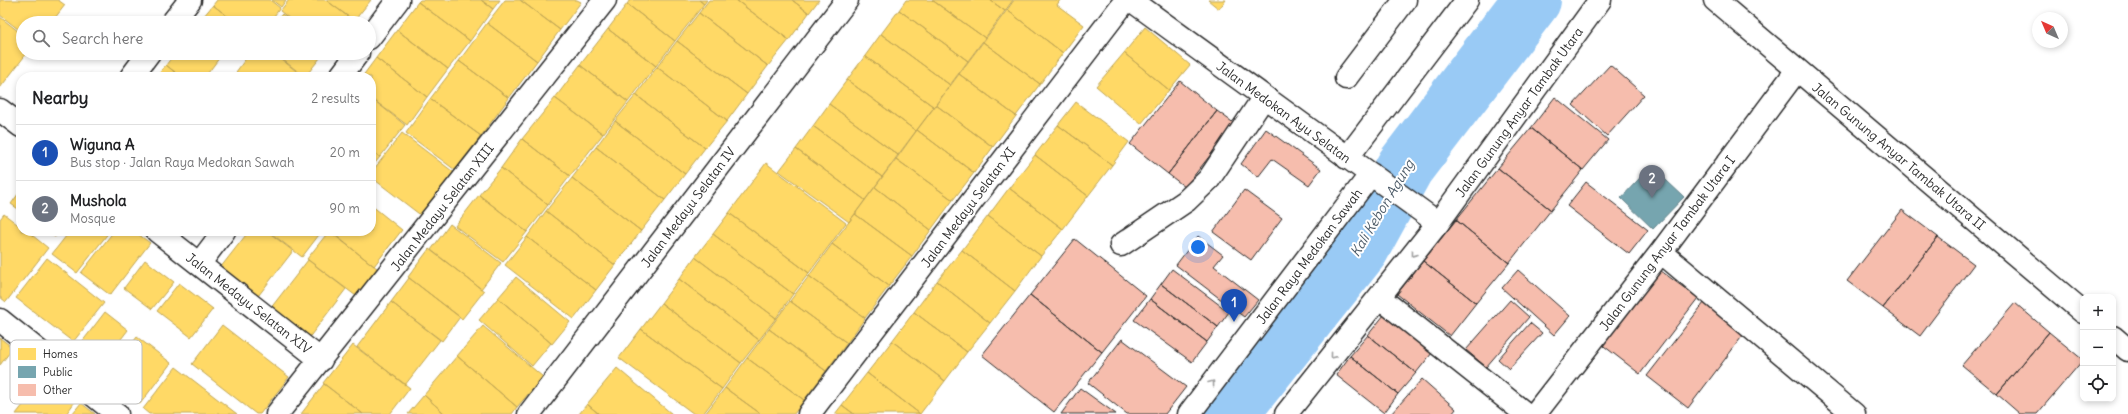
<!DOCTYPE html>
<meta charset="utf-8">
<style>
body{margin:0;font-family:Delius,sans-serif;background:#f6f6f6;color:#202124}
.controls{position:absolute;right:12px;bottom:12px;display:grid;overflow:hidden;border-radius:8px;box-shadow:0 2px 6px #0003}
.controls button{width:36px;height:36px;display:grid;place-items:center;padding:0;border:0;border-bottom:1px solid #e0e0e0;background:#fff;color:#202124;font:20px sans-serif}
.compass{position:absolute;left:2032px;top:12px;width:36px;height:36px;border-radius:50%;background:#fff;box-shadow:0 2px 6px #0003;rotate:316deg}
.you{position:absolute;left:1198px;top:247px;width:14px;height:14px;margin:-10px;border:3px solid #fff;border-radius:50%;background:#1a73e8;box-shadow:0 0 0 6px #1a73e833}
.badge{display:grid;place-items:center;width:26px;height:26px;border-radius:50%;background:#b45309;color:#fff;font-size:13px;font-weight:700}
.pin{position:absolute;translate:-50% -33px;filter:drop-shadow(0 1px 2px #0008)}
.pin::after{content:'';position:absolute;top:21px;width:14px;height:12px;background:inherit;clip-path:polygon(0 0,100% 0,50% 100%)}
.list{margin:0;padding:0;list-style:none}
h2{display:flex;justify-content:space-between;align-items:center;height:52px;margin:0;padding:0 16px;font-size:17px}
h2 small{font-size:13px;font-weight:400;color:#757577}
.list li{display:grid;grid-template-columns:26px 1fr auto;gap:12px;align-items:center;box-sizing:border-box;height:56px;padding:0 16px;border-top:1px solid #e0e0e0}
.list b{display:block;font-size:15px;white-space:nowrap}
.list p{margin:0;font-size:13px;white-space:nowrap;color:#757577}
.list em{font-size:13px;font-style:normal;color:#757577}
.icon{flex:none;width:22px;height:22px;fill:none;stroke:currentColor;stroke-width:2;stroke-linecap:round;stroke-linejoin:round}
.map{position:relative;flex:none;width:2128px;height:414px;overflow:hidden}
.search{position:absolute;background:#fff;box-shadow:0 2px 6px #0003;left:16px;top:16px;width:360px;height:44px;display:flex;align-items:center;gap:10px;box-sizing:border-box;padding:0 14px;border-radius:22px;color:#757577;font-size:15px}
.panel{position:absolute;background:#fff;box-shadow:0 2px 6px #0003;left:16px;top:72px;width:360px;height:164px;border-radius:16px}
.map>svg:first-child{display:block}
.homes{fill:#ffd966;stroke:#bfa554}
.public{fill:#76a5af;stroke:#608087}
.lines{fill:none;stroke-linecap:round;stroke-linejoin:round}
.river{stroke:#99caf5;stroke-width:58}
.building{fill:#f6bdad;stroke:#2b2b2b}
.minor-casing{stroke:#2b2b2b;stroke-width:25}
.tertiary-casing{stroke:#2b2b2b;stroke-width:25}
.minor{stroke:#fff;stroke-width:22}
.tertiary{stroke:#fff;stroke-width:22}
.oneway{stroke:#a0a0a0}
.labels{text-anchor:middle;stroke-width:4;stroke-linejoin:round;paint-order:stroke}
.street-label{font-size:13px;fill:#2b2b2b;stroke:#fff}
.water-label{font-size:14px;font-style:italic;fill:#4c5b68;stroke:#fff}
.key{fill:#fff;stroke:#bfbfbf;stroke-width:1}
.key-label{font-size:11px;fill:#2b2b2b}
</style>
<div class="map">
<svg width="2128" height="414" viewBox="0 0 2128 414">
<rect width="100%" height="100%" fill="#fff"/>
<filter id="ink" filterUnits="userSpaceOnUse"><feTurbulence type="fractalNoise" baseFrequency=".025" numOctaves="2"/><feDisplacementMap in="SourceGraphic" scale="8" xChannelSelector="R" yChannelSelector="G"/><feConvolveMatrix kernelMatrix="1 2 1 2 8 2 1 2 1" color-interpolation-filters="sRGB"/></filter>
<g filter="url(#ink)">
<path class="homes" d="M 0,0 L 58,0 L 65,5 L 51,23 L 23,23 L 23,33 L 0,15 Z
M 217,0 L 270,0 L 280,8 L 269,23 L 236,23 L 213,5 Z
M 272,0 L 286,0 L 281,7 Z
M 289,0 L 326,0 L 354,21 L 353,23 L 295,23 L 280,11 Z
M 326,0 L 371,0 L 354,21 Z
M 420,0 L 481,0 L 493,9 L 470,41 L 418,2 Z
M 481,0 L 500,0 L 493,9 Z
M 505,0 L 520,0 L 560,30 L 537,61 L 487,23 Z
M 520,0 L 577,0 L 581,2 L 560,30 Z
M 630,0 L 699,0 L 704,4 L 675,41 L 627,4 Z
M 699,0 L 707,0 L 704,4 Z
M 709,0 L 736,0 L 789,40 L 768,66 L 699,13 Z
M 736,0 L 792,0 L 809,13 L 789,40 Z
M 792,0 L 819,0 L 809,13 Z
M 906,0 L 932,0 L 985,38 L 968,61 L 899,10 Z
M 932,0 L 990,0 L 1005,11 L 985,38 Z
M 990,0 L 1013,0 L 1005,11 Z
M 1014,0 L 1060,0 L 1057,5 L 1084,25 L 1063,53 L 1007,10 Z
M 1208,0 L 1226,0 L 1219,9 Z
M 418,2 L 470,41 L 448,69 L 397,30 Z
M 627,4 L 675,41 L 656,66 L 608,29 Z
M 213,5 L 236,23 L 198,23 Z
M 899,10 L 968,61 L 950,85 L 881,34 Z
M 1007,10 L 1063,53 L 1040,84 L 983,42 Z
M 699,13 L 768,66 L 747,94 L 677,41 Z
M 282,14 L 294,23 L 275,23 Z
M 0,17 L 23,35 L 23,53 L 27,53 L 0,88 Z
M 487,23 L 537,61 L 509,98 L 459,61 Z
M 1145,27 L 1190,65 L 1169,90 L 1124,53 Z
M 608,29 L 656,66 L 628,102 L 580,65 Z
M 397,30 L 448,69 L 427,97 L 376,58 Z
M 881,34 L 950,85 L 934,107 L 865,56 Z
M 677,41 L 747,94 L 727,121 L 657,67 Z
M 983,42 L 1040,84 L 1016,116 L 959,74 Z
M 175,53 L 215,53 L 220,57 L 205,77 L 181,77 L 166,65 Z
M 216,53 L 227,53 L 223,58 Z
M 250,53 L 273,53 L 304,77 L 242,77 L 236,72 Z
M 274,53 L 324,53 L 305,77 Z
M 1124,53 L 1169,90 L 1141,124 L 1096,86 Z
M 865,56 L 934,107 L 916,131 L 847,80 Z
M 376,58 L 427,97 L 407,125 L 371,98 L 371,77 L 362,77 Z
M 459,61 L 509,98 L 481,136 L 430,99 Z
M 166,65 L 181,77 L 156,77 Z
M 580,65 L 628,102 L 603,134 L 555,98 Z
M 657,67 L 727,121 L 705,148 L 636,95 Z
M 959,74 L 1016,116 L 993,147 L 936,105 Z
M 847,80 L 916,131 L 898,155 L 829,104 Z
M 636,95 L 705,148 L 685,174 L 615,121 Z
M 371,98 L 405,125 L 380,157 L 371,150 Z
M 555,98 L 603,134 L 570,176 L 522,139 Z
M 430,99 L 481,136 L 455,170 L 406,133 Z
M 1076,102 L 1129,142 L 1112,165 L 1058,125 Z
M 829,104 L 898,155 L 882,177 L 813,126 Z
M 936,105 L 993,147 L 974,173 L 917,130 Z
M 615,121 L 685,174 L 665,200 L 596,147 Z
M 1058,125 L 1112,165 L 1088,196 L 1035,155 Z
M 813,126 L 882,177 L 865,200 L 796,149 Z
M 917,130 L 974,173 L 953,200 L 896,159 Z
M 402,133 L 456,174 L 423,217 L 371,177 L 371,173 Z
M 522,139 L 570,176 L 548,205 L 501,168 Z
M 596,147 L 665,200 L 641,231 L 572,178 Z
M 796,149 L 865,200 L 849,222 L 779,171 Z
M 371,150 L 380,157 L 371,168 Z
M 1035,155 L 1088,196 L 1063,229 L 1009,188 Z
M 896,159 L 953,200 L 931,230 L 875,187 Z
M 766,163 L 846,223 L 809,273 L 729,213 Z
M 501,168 L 548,205 L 527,232 L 479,195 Z
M 572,178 L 641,231 L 615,265 L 546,211 Z
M 875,187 L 931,230 L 912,256 L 855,214 Z
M 1009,188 L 1063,229 L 1041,256 L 988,216 Z
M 21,190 L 21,211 L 11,204 Z
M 479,195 L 527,232 L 503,262 L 455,226 Z
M 371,205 L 402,230 L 374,266 L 330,231 L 371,231 Z
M 546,211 L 615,265 L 596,290 L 527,237 Z
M 729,213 L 809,273 L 793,294 L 713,234 Z
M 4,214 L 21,227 L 21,231 L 27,231 L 48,248 L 6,302 L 0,297 L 0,219 Z
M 855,214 L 912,256 L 889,286 L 832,244 Z
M 988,216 L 1041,256 L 1015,291 L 962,250 Z
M 450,224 L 501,263 L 481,289 L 431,250 Z
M 46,231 L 60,231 L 55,237 Z
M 70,231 L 110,231 L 77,273 L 52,254 Z
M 114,231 L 134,231 L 150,243 L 110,295 L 81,273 Z
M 249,231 L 267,231 L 293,251 L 255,300 L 217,272 Z
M 268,231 L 322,231 L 302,257 Z
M 329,231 L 382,272 L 360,299 L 307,259 Z
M 713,234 L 793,294 L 776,318 L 695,257 Z
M 527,237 L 596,290 L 574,319 L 505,265 Z
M 832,244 L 889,286 L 865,318 L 809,276 Z
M 429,249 L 484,291 L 462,319 L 408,277 Z
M 962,250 L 1015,291 L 990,323 L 937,281 Z
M 695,257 L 776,318 L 759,340 L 679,279 Z
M 47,258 L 104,303 L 73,342 L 16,298 Z
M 145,260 L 174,282 L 152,309 L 124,288 Z
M 308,260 L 346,289 L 308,339 L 270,309 Z
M 809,276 L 865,318 L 847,343 L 790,301 Z
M 516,277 L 570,322 L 552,344 L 498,298 Z
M 409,278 L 460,317 L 442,341 L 391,302 Z
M 679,279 L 759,340 L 741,363 L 661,303 Z
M 937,281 L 990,323 L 967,352 L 914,312 Z
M 179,283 L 213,309 L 191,337 L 157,311 Z
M 498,298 L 551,343 L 532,366 L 479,320 Z
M 790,301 L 847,343 L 826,371 L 769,329 Z
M 391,302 L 440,340 L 405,385 L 357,347 Z
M 661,303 L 741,363 L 722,389 L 641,329 Z
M 105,312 L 128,330 L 98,369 L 75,351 Z
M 914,312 L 967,352 L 945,381 L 892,341 Z
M 222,325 L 289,377 L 260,414 L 256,414 L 192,364 Z
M 483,326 L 543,377 L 517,407 L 457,356 Z
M 641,329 L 722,389 L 703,414 L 694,414 L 619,358 Z
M 769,329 L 826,371 L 804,400 L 747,358 Z
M 137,337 L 171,363 L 140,404 L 106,377 Z
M 0,338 L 13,348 L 0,365 Z
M 892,341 L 945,381 L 920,414 L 867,373 Z
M 353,345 L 410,388 L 390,414 L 363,414 L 323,383 Z
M 457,356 L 517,407 L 512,414 L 445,414 L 424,395 Z
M 747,358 L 804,400 L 794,414 L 761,414 L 725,388 Z
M 176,367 L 237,414 L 149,414 L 143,409 Z
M 617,368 L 672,414 L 599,414 L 587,404 Z
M 867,373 L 920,414 L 854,414 L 842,405 Z
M 46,376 L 77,399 L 66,414 L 16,414 Z
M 324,384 L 363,414 L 301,414 Z
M 725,388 L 761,414 L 705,414 Z
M 424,395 L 445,414 L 408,414 Z
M 81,403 L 95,414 L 72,414 Z
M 587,404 L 599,414 L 579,414 Z
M 842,405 L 854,414 L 835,414 Z"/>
<path class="public" d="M 1651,166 L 1684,197 L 1653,229 L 1621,198 Z"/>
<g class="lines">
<path class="river" d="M 1229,414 L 1360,249 L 1405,167 L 1532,0"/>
</g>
<path class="building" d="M 1610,65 L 1644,95 L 1607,136 L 1573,105 Z
M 1180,81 L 1217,111 L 1168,174 L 1130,144 Z
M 1555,97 L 1608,140 L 1583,170 L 1531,128 Z
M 1217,111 L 1235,124 L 1185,187 L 1168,174 Z
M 1531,128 L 1583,170 L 1551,210 L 1498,168 Z
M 1266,129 L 1321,169 L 1309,185 L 1272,159 L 1258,177 L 1241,164 Z
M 1498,168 L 1551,210 L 1509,263 L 1456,220 Z
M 1586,182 L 1648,230 L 1629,254 L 1567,206 Z
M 1244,190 L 1282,218 L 1251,260 L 1213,232 Z
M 1902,210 L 1938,237 L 1883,308 L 1847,281 Z
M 1456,220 L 1509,263 L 1476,303 L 1423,261 Z
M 1198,236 L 1223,255 L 1214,266 L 1258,300 L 1244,317 L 1176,265 Z
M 1938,237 L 1974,264 L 1920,336 L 1883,308 Z
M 1075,239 L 1146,296 L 1102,352 L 1030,295 Z
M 1423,261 L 1476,303 L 1450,336 L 1397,294 Z
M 1657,268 L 1698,298 L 1640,374 L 1600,343 Z
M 1172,269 L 1229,312 L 1218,327 L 1161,284 Z
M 1518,270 L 1570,316 L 1554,335 L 1502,288 Z
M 1161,284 L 1218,327 L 1207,342 L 1150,299 Z
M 1030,295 L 1102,352 L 1054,412 L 982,355 Z
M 1150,299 L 1207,342 L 1192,362 L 1134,320 Z
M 1510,300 L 1529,317 L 1486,367 L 1466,350 Z
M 1704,303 L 1744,334 L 1688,408 L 1647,376 Z
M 2015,303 L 2049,332 L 1997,394 L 1962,365 Z
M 1384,315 L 1432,353 L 1416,373 L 1368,335 Z
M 1530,323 L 1542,333 L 1509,369 L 1498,359 Z
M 2049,332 L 2083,360 L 2037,414 L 2020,414 L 1997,394 Z
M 1368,335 L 1416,373 L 1398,394 L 1350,356 Z
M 1122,339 L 1186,387 L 1165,414 L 1127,414 L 1088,383 Z
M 1350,356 L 1398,394 L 1384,413 L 1336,375 Z
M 1422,379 L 1456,409 L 1452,414 L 1391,414 Z
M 1080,388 L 1116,414 L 1061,414 Z"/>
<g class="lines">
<defs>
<path id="minor" d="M 1715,0 L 2083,312
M 172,23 L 190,0
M 369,38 L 398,0
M 131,77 L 149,53
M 340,77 L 358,53
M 1346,78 L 1405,0
M 0,110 L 21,126
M 1347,158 L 1467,0
M 1438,223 L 1600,0
M 157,231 L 321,360
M 1121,245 L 1186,201 L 1209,179 L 1264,97
M 1661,252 L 1854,414
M 199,264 L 224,231
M 1380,298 L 1526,414
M 0,320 L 117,414
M 2113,337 L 2128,350
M 277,414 L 605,0
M 529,414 L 847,0
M 809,414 L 1126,0
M 1535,414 L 1661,252 L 1797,70"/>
<path id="tertiary" d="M 1131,0 L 1438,223 L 1286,414
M 1189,414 L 1371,174"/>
</defs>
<use href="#minor" class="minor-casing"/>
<use href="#tertiary" class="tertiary-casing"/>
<use href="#minor" class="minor"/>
<use href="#tertiary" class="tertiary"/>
</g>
<defs><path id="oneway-chevron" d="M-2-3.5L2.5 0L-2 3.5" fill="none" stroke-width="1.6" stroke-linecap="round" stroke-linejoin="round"/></defs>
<g class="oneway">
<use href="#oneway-chevron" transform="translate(1414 254) rotate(128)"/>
<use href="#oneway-chevron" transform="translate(1333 356) rotate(129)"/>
<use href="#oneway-chevron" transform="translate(1212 383) rotate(-53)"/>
</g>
</g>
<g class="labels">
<g class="street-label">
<text transform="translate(1284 112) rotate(36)" y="5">Jalan Medokan Ayu Selatan</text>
<text transform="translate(1519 112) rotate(-54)" y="5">Jalan Gunung Anyar Tambak Utara</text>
<text transform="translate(1899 156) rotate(40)" y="5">Jalan Gunung Anyar Tambak Utara II</text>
<text transform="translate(442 207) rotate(-52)" y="5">Jalan Medayu Selatan XIII</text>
<text transform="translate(688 207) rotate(-53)" y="5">Jalan Medayu Selatan IV</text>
<text transform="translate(968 207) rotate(-53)" y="5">Jalan Medayu Selatan XI</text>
<text transform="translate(1667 243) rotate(-53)" y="5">Jalan Gunung Anyar Tambak Utara I</text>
<text transform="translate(1309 256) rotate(-53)" y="5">Jalan Raya Medokan Sawah</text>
<text transform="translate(249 303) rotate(38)" y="5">Jalan Medayu Selatan XIV</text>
</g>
<g class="water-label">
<text transform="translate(1382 208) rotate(-59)" y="5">Kali Kebon Agung</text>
</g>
</g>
<rect x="10" y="340" width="132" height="64" rx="6" class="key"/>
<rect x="18" y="348" width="18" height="12" fill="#ffd966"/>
<rect x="18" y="366" width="18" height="12" fill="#76a5af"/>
<rect x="18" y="384" width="18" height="12" fill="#f6bdad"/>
<g class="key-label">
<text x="43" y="358">Homes</text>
<text x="43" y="376">Public</text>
<text x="43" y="394">Other</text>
</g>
</svg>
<div class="controls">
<button>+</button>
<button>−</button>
<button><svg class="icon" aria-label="locate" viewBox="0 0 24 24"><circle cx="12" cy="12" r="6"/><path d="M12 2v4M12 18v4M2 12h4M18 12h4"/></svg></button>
</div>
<svg class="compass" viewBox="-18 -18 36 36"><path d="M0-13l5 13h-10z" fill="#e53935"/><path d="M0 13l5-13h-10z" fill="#757577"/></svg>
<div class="you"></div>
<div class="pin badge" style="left:1234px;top:322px;background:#1a4fb4">1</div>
<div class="pin badge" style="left:1652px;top:198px;background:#6b7280">2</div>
<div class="search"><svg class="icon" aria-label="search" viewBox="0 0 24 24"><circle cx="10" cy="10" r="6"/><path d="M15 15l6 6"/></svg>Search here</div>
<section class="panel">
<h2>Nearby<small>2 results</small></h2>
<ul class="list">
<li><span class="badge" style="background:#1a4fb4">1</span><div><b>Wiguna A</b><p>Bus stop · Jalan Raya Medokan Sawah</p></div><em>20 m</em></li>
<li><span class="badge" style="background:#6b7280">2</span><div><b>Mushola</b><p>Mosque</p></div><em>90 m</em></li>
</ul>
</section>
</div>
